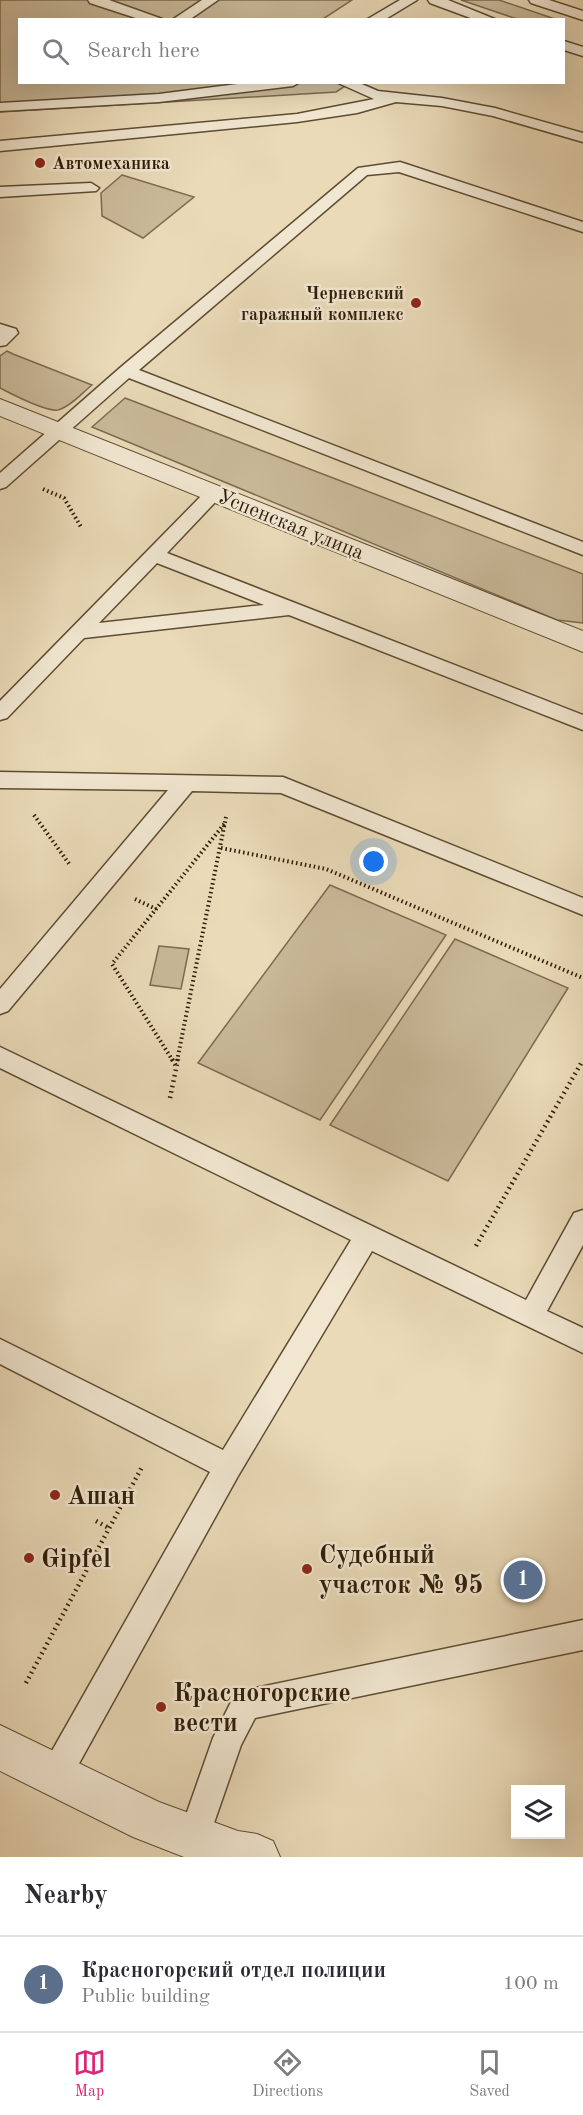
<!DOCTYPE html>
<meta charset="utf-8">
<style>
body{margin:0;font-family:"Old Standard TT",serif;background:#f7f7f7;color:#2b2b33}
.controls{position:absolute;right:18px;bottom:18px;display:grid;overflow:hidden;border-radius:0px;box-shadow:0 6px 24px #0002}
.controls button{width:54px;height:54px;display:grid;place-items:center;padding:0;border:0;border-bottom:2px solid #e1e1e2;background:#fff;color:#2b2b33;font:30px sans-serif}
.you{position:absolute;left:374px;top:862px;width:21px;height:21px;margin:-15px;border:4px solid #fff;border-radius:50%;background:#1a73e8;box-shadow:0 0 0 9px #1a73e833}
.badge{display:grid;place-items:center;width:39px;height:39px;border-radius:50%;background:#db2777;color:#fff;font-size:20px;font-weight:700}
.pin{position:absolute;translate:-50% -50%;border:3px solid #fff;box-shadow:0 2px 6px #0006}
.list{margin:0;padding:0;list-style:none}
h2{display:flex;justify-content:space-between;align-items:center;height:78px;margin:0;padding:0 24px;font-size:26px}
h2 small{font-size:20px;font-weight:400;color:#7c7c81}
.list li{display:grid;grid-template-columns:39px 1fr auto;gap:18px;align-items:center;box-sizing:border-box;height:96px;padding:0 24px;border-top:2px solid #e1e1e2}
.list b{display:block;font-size:22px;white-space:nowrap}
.list p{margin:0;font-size:20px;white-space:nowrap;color:#7c7c81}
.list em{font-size:20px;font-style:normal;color:#7c7c81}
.icon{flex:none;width:33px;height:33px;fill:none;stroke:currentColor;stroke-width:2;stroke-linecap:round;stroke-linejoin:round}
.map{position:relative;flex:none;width:583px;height:1857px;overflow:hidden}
.search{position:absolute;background:#fff;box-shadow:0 6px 24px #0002;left:18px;right:18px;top:18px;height:66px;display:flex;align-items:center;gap:15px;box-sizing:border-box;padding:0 21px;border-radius:0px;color:#7c7c81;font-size:22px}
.sheet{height:174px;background:#fff}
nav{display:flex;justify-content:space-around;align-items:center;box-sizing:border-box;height:84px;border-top:2px solid #e1e1e2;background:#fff;font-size:16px;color:#7c7c81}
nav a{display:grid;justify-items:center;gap:3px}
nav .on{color:#db2777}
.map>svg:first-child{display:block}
.green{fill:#caba9a;stroke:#7c6b50;stroke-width:1.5}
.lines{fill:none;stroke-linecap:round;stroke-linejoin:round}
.service-casing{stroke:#5e4c32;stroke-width:3}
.minor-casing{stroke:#5e4c32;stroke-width:2}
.tertiary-casing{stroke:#5e4c32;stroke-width:2}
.path-far1{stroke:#2f1c06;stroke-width:4;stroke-dasharray:1.5 3;stroke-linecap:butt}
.path{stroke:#2f1c06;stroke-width:4.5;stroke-dasharray:1.5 4;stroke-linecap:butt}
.service{fill:#f1e7d1;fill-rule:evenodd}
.minor{fill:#f1e7d1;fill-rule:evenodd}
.tertiary{fill:#f1e7d1;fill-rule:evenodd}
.poi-dot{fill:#8f2418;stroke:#f1e7d1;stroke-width:2}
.labels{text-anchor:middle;stroke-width:5;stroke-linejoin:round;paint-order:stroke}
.far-poi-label{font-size:18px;font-weight:bold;fill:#2f1c06;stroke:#f1e7d1;text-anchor:start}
.street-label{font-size:21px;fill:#2f1c06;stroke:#f1e7d1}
.near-poi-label{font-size:26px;font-weight:bold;fill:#2f1c06;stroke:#f1e7d1;text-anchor:start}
</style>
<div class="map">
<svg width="583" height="1857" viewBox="0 0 583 1857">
<rect width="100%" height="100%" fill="#eadab8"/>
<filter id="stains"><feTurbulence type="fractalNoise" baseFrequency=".00333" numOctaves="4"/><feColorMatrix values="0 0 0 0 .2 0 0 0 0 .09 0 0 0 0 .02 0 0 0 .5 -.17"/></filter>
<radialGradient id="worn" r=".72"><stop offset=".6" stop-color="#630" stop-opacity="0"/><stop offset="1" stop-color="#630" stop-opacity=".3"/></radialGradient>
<path class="green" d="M 0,0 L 352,0 L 323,19 L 20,20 L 20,82 L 350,83 L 336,92 L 0,112 Z
M 461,0 L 499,0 L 555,19 L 517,19 Z
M 122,175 L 194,197 L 143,238 L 102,216 L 101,193 Z
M 7,351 L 13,354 L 92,385 C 82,393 70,407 58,410 C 45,412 12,394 0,388 L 0,356 Z
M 125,398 L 583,574 L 583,623 L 557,620 L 92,427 Z
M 330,885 L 446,935 L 320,1120 L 198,1063 Z
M 455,939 L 568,988 L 448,1181 L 330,1125 Z
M 159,946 L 189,949 L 181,989 L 150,985 Z"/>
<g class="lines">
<defs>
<path id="service" d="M 88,0 L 109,0 L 165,20 L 142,20 L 90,3 Z
M 202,0 L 218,0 L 189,20 L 172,20 Z
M 400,0 L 417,0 L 384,20 L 366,20 Z
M 428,0 L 448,0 L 497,20 L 476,20 L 430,3 Z
M 529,0 L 549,0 L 583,11 L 583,20 L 531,3 Z
M 564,41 L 583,47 L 583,56 L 564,50 Z
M 253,82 L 300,82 L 293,86 L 159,102 L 0,111 L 0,103 L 159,94 Z
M 336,82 L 357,82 L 378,91 L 442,98 L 495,108 L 583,133 L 583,142 L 493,116 L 442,106 L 396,102 L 357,113 L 297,122 L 0,151 L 0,141 L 297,114 L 374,99 Z
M 400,162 L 583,222 L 583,232 L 399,172 L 367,175 L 139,370 L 583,542 L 583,555 L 129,378 L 6,487 L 0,489 L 0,473 L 121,367 L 358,168 Z
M 91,183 L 99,188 L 96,191 L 0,197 L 0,187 Z
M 0,324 L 16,329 L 18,333 L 6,345 L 0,346 Z
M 214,487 L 220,489 L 223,493 L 220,497 L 167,553 L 583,715 L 583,730 L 289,615 L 84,638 L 7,718 L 0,720 L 0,701 L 208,489 ZM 157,563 L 264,605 L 99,623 Z
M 0,772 L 283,777 L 583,898 L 583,915 L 281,793 L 192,791 L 8,1011 L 0,1014 L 0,989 L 168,790 L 0,788 Z
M 0,1047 L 526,1300 L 574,1213 L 583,1210 L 583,1245 L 547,1311 L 583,1328 L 583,1353 L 372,1251 L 238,1476 L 66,1787 L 55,1791 L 44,1787 L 40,1776 L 44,1765 L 210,1472 L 0,1364 L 0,1339 L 223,1450 L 351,1240 L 0,1068 Z
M 583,1620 L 583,1650 L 255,1718 L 241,1745 L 205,1849 L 194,1854 L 183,1849 L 178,1838 L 213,1738 L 235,1694 L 246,1690 Z"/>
<path id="minor" d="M 0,399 L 583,631 L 583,652 L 0,416 Z"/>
<path id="tertiary" d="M 0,1725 L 159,1802 L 238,1831 L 257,1834 L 273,1841 L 280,1857 L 184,1857 L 133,1837 L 0,1771 Z"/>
</defs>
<use href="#service" class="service-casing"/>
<use href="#minor" class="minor-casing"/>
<use href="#tertiary" class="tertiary-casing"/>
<path class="path-far1" d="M 43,489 L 64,498 L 81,527
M 34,815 L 70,865
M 221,848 L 326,869 L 583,978
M 135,899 L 156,909
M 173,1061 L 112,964 L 225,823
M 177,1061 L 226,817"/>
<path class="path" d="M 172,1059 L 176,1066
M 170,1098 L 178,1059
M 476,1246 L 583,1060
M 96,1521 L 109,1528
M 26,1683 L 142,1467"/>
<use href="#service" class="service"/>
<use href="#minor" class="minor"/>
<use href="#tertiary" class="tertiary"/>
</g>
<g class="poi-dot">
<circle cx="40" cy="163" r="6"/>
<circle cx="416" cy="303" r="6"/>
<circle cx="55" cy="1495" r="6"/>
<circle cx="29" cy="1558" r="6"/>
<circle cx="307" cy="1569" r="6"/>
<circle cx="161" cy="1707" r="6"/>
</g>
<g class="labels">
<g class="far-poi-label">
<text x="52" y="169">Автомеханика</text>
<text x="404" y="299" text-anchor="end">Черневский<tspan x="404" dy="21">гаражный комплекс</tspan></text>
</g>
<g class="street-label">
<text transform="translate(291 524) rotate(22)" y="7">Успенская улица</text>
</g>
<g class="near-poi-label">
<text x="67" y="1504">Ашан</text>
<text x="319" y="1563">Судебный<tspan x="319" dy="30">участок № 95</tspan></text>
<text x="41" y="1567">Gipfel</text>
<text x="173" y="1701">Красногорские<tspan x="173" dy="30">вести</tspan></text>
</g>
</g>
<rect width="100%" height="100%" filter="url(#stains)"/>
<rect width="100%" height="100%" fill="url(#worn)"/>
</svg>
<div class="controls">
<button><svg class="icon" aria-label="layers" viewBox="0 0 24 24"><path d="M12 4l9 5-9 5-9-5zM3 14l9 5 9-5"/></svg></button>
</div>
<div class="you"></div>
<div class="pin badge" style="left:523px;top:1580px;background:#5c6f8a">1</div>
<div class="search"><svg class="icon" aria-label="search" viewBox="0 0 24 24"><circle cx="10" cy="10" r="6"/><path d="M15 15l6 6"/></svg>Search here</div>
</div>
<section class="sheet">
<h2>Nearby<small></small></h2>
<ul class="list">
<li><span class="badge" style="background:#5c6f8a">1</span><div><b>Красногорский отдел полиции</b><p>Public building</p></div><em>100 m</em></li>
</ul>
</section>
<nav>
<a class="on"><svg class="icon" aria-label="map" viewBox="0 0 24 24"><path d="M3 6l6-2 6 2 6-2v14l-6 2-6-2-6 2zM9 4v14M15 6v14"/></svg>Map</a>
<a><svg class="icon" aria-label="directions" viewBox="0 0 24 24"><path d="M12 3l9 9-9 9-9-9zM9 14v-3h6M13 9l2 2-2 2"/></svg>Directions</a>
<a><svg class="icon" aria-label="saved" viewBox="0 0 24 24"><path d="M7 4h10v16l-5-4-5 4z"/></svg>Saved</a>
</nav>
